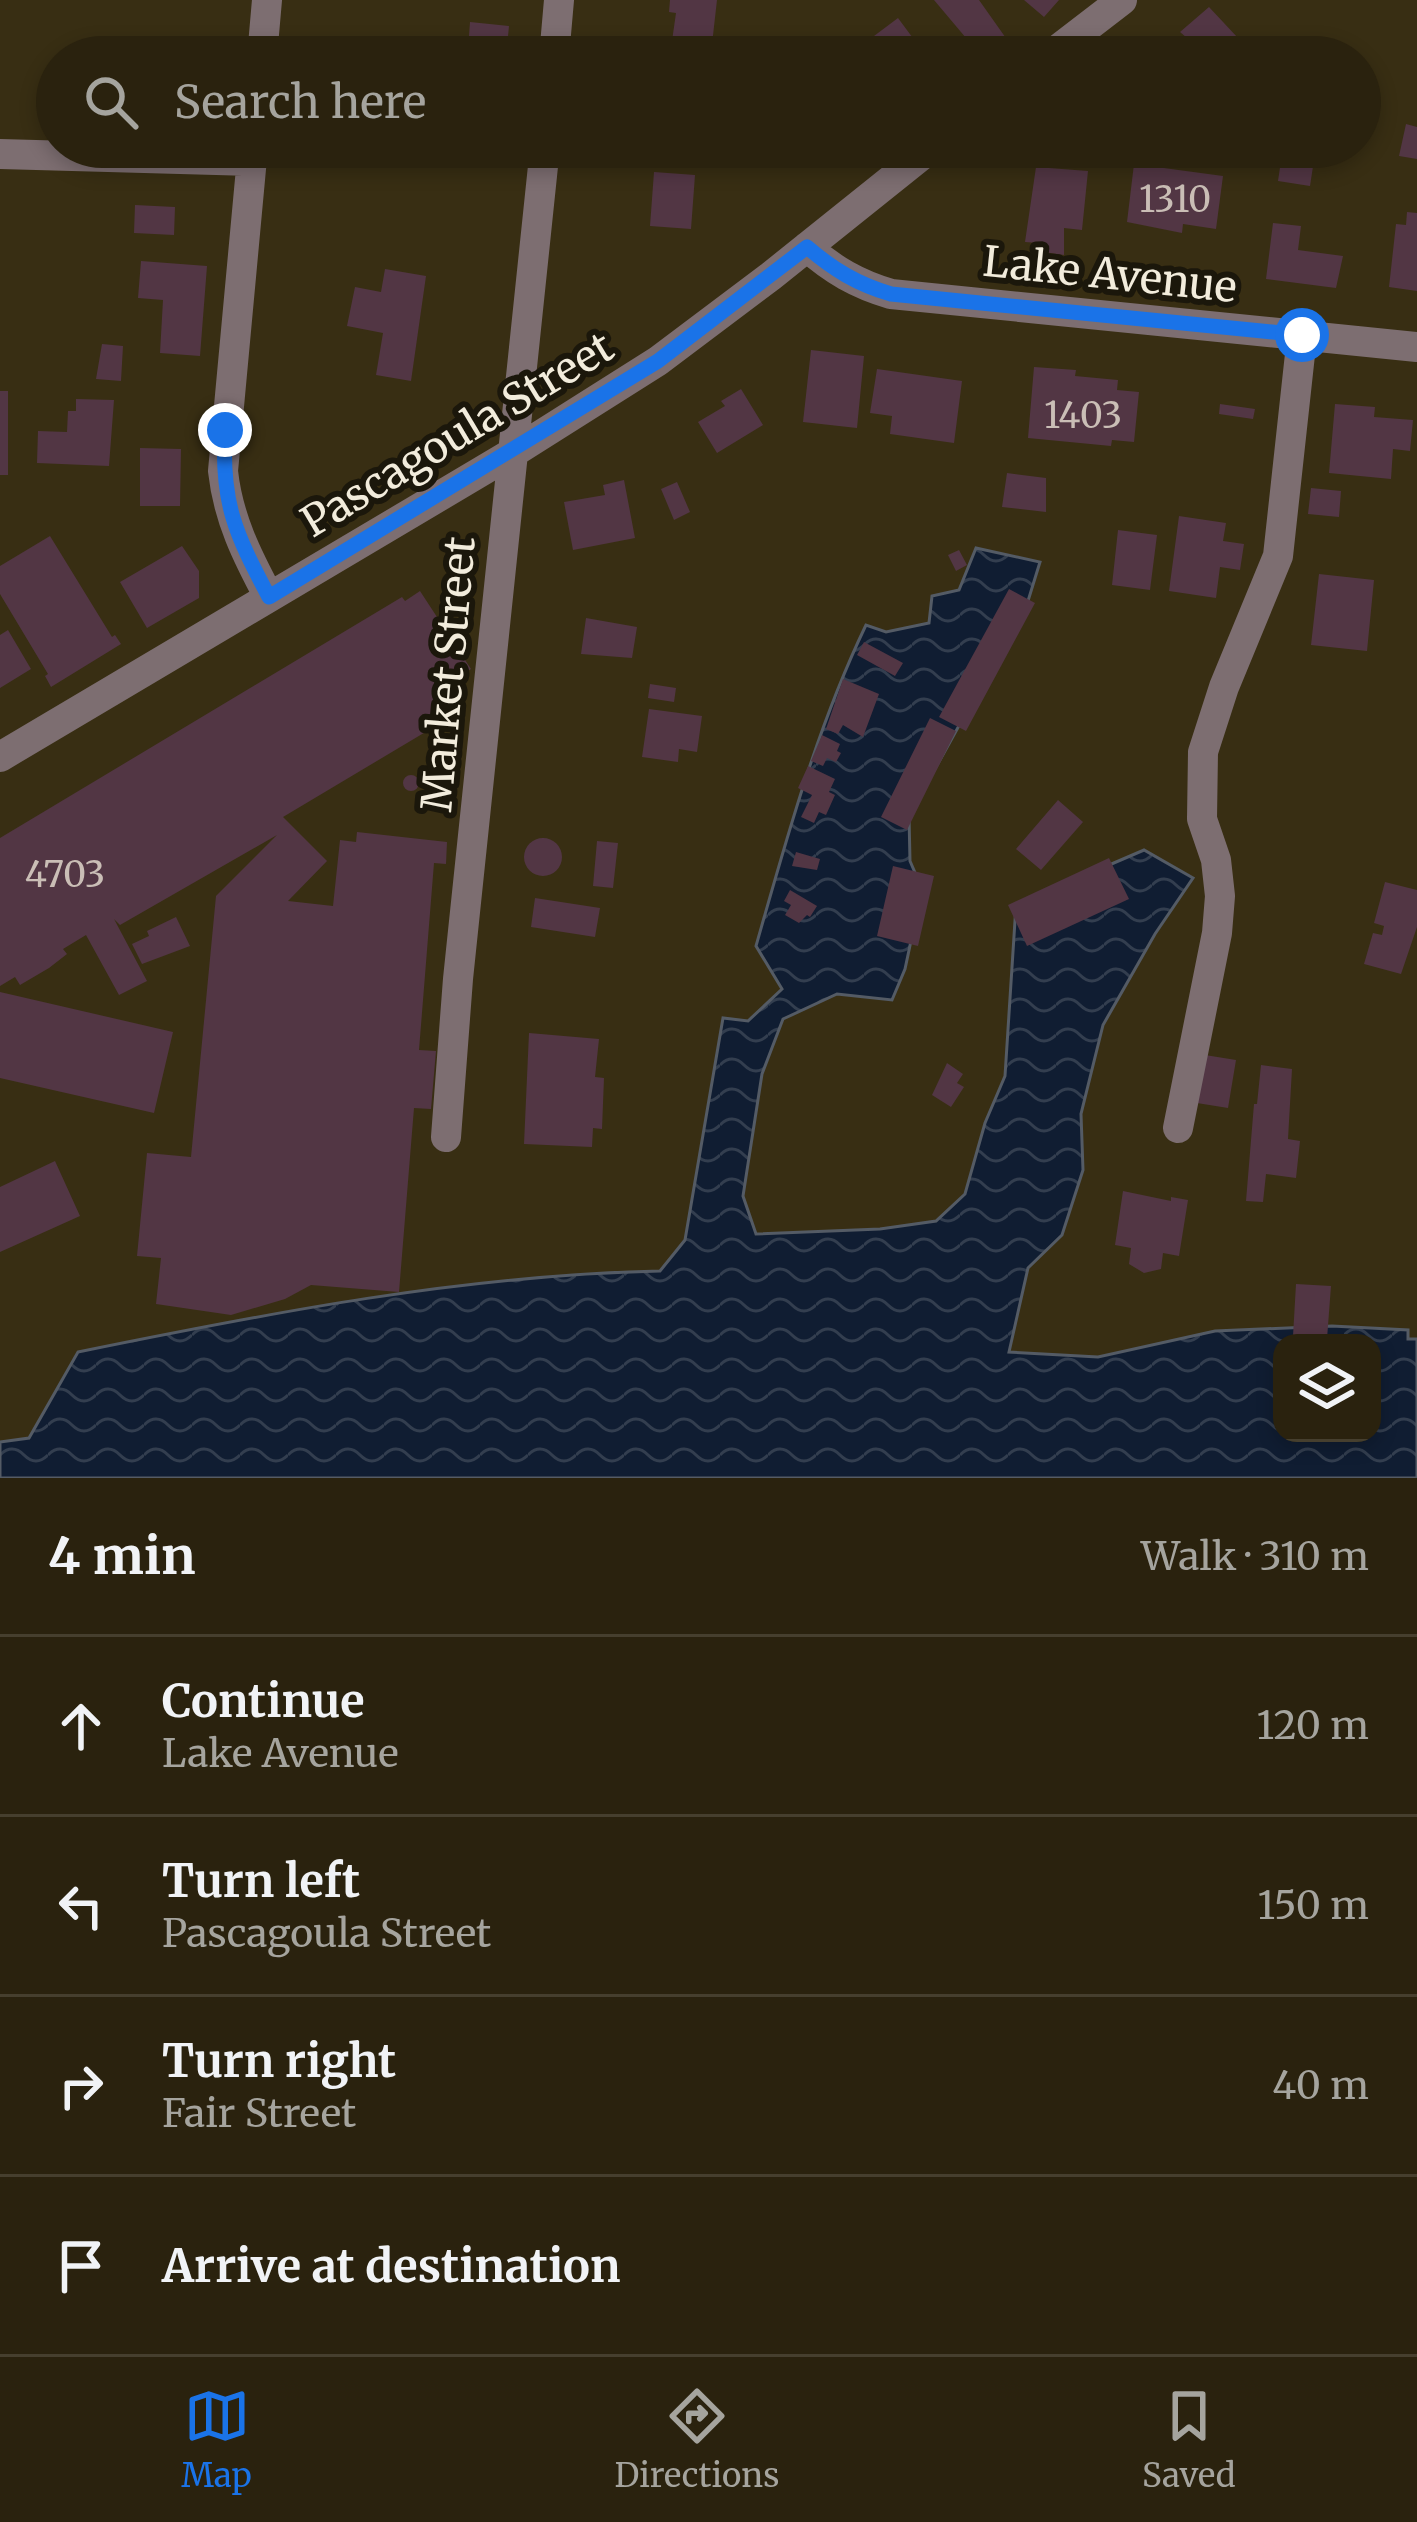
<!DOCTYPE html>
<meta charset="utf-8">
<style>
body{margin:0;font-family:Merriweather,serif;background:#362f1c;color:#f1f3f6}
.controls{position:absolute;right:36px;bottom:36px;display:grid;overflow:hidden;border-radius:24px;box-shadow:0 6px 18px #0003}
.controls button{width:108px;height:108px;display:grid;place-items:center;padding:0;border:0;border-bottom:3px solid #463f2e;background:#2a220e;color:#f1f3f6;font:60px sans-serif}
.stop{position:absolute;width:36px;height:36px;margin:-27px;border:9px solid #1a73e8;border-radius:50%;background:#fff}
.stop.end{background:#1a73e8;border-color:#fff;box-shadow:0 3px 12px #0008}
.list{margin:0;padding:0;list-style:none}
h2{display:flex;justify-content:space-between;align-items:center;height:156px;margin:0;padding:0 48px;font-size:51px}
h2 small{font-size:39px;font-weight:400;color:#a5a49e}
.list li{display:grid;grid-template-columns:78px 1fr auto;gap:36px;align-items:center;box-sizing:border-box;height:180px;padding:0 48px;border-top:3px solid #463f2e}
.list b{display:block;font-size:45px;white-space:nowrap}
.list p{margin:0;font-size:39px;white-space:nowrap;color:#a5a49e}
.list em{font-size:39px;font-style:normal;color:#a5a49e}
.icon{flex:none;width:66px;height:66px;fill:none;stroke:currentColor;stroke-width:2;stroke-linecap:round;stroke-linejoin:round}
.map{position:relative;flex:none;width:1417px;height:1478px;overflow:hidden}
.search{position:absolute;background:#2a220e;box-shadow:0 6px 18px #0003;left:36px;right:36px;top:36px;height:132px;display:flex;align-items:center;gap:30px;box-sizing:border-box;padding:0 42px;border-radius:66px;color:#a5a49e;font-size:45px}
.sheet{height:876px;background:#2a220e}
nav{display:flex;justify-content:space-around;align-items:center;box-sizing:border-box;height:168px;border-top:3px solid #463f2e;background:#2a220e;font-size:33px;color:#a5a49e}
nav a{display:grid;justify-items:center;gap:6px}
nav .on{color:#1a73e8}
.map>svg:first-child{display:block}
.water{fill:url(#water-waves);stroke:#545b65;stroke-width:3;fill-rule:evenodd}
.building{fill:#523644}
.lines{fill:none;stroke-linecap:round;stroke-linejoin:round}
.minor{stroke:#7d6e71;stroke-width:30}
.route{stroke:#1a73e8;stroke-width:15}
.labels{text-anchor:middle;stroke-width:12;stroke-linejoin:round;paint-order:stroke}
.number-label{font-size:36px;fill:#cabeb6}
.street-label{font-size:42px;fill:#f2ecdc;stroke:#1b170b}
</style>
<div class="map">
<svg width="1417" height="1478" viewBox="0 0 1417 1478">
<defs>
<pattern id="water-waves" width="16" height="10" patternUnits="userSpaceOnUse" patternTransform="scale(3)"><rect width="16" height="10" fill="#101d32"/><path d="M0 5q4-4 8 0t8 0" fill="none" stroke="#333e4f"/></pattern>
</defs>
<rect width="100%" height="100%" fill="#382e13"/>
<path class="water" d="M 976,548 L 1040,562 L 1028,601 L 909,816 L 910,861 L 922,889 L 905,969 L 892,1000 L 837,994 L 783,1019 L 762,1074 L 743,1196 L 756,1234 L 880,1229 L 936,1221 L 965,1194 L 985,1123 L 1005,1076 L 1016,905 L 1144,850 L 1193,878 L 1155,934 L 1103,1025 L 1081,1114 L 1083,1170 L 1062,1235 L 1028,1268 L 1009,1352 L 1098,1357 L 1215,1331 L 1332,1326 L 1408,1330 L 1408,1339 L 1417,1339 L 1417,1478 L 0,1478 L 0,1442 L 29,1438 L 78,1352 C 269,1313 464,1275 660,1271 L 685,1240 L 723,1018 L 748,1021 L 782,989 L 756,946 C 787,837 817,727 866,625 L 886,632 L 929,623 L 932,596 L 959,590 ZM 1282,1343 L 1372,1343 L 1372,1433 L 1282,1433 Z"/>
<path class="building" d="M 670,0 L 717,0 L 711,53 L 671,48 L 676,13 L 669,12 Z
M 934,0 L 979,0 L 1008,41 L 988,57 L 982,57 Z
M 1024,0 L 1059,0 L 1044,17 Z
M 1209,7 L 1238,38 L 1231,44 L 1242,57 L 1197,57 L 1184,41 L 1187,38 L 1180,32 Z
M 898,18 L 927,57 L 865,57 L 858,48 Z
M 470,22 L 509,26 L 506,57 L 439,57 L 441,36 L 469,36 Z
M 382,48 L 399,49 L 398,57 L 381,57 Z
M 1406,124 L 1417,127 L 1417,159 L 1399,156 Z
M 603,147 L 670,147 L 669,165 L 602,159 Z
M 1283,147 L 1316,147 L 1310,186 L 1278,181 Z
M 1134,164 L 1223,176 L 1216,229 L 1183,224 L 1182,233 L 1127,222 Z
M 1036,167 L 1088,171 L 1082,230 L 1064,228 L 1064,255 L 1037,251 L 1038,243 L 1025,242 Z
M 654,172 L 695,175 L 691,229 L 650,226 Z
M 135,205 L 175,207 L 174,235 L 134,233 Z
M 1407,212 L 1417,213 L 1417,291 L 1389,287 L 1396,224 L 1406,225 Z
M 1273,223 L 1301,226 L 1298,250 L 1343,256 L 1336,288 L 1266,279 Z
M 141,261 L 207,266 L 200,356 L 160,353 L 163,300 L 138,298 Z
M 385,269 L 426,276 L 411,381 L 376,375 L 383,333 L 347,326 L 355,287 L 381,292 Z
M 102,344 L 123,346 L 121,381 L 96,379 Z
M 811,350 L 864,356 L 857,428 L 803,422 Z
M 1034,367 L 1076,370 L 1075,376 L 1118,380 L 1117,390 L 1139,392 L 1134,442 L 1112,440 L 1111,446 L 1028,438 Z
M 877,369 L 962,381 L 954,443 L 890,434 L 892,416 L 870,413 Z
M 741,389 L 763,425 L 717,453 L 698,422 L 725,406 L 721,401 Z
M 0,391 L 8,391 L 8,475 L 0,475 Z
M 76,399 L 114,400 L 109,466 L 37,463 L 38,431 L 67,432 L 68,411 L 76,411 Z
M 1220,404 L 1255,409 L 1253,419 L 1219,414 Z
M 1335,404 L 1375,407 L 1374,417 L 1413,420 L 1410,451 L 1393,449 L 1391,479 L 1329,473 Z
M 140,448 L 181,449 L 180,506 L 140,506 Z
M 1007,473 L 1046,478 L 1046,512 L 1002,507 Z
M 624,480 L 635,538 L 573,550 L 564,502 L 605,495 L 603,485 Z
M 677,482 L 690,512 L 674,520 L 661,489 Z
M 1311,488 L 1341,491 L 1339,517 L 1308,514 Z
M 1179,516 L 1226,523 L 1223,541 L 1244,544 L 1240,570 L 1220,567 L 1216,598 L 1169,591 Z
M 1118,530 L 1157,535 L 1150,590 L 1112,585 Z
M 50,536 L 112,637 L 115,635 L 121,644 L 51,687 L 45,676 L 48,674 L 0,594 L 0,566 Z
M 182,546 L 199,571 L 199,598 L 147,628 L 120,582 Z
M 959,550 L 967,565 L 956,571 L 948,555 Z
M 1319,574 L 1374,580 L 1367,651 L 1311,645 Z
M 1009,589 L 1035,603 L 966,731 L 939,717 Z
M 420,591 L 471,669 L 451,682 L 457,691 L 454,715 L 283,817 L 327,861 L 288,901 L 333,906 L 340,840 L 356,842 L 357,832 L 447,842 L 446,864 L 434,863 L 419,1050 L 436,1051 L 431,1109 L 414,1108 L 399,1292 L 311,1285 L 285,1299 L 231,1315 L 156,1304 L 161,1258 L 137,1256 L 147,1153 L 191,1157 L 216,896 L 277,835 L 120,925 L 114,919 L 147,981 L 119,995 L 86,935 L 63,949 L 67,954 L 49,968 L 20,985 L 15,977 L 0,986 L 0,838 L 402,597 L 405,601 Z
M 586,618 L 637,627 L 632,658 L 581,654 Z
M 8,630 L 31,669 L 0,688 L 0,635 Z
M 864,642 L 903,663 L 895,676 L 857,655 Z
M 843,679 L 879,694 L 863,737 L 843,725 L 838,734 L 826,729 Z
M 650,684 L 676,688 L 674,702 L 648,698 Z
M 649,709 L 702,716 L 697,752 L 679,749 L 678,762 L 642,757 Z
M 930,718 L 956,731 L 907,830 L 881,817 Z
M 822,735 L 840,744 L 837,751 L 841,753 L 836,762 L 827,758 L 823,766 L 811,761 Z
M 808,766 L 835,779 L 829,792 L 835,795 L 826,815 L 819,812 L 814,823 L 801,817 L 812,795 L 798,788 Z
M403 783a8 8 0 1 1 16 0a8 8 0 1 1-16 0Z
M 1058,800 L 1083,822 L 1041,870 L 1016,849 Z
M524 857a19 19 0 1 1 38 0a19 19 0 1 1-38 0Z
M 597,841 L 618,843 L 613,888 L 593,886 Z
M 796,852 L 820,859 L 817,870 L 792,866 Z
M 1109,858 L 1129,899 L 1027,946 L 1008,905 Z
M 893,866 L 934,876 L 918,946 L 877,936 Z
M 1385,882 L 1417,890 L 1417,927 L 1401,974 L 1364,964 L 1373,933 L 1382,935 L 1384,926 L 1374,923 Z
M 790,890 L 817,906 L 810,917 L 807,915 L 799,923 L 785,915 L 791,905 L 784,901 Z
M 535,898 L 600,908 L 595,937 L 531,927 Z
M 176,917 L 190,946 L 142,964 L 132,944 L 149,936 L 147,931 Z
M 0,992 L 173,1032 L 154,1113 L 0,1078 Z
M 529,1033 L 599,1039 L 595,1077 L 604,1078 L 602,1129 L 593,1128 L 592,1147 L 524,1144 Z
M 1205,1055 L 1236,1060 L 1228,1108 L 1197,1103 Z
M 947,1063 L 963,1074 L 957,1083 L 964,1087 L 951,1107 L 932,1095 Z
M 1261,1065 L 1292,1069 L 1288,1139 L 1300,1141 L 1296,1178 L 1266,1174 L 1263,1202 L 1246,1201 L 1254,1104 L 1257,1104 Z
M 55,1161 L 80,1216 L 0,1252 L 0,1187 Z
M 1123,1191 L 1171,1201 L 1171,1197 L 1188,1200 L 1179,1256 L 1163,1253 L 1161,1269 L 1144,1273 L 1129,1264 L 1131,1248 L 1115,1245 Z
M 1296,1284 L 1331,1286 L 1327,1339 L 1293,1336 Z"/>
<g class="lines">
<path class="minor" d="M 262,57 L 267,0
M 554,57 L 559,0
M 1048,57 L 1122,0
M 253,147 L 223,471 C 228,518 247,556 269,597
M 0,154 L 252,161
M 807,247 C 833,270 857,284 891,294 L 1417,347
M 0,757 L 514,452 L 658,361 L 771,276 L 932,147
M 1178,1128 L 1217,933 L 1220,896 L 1216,860 L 1202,819 L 1203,752 L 1224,687 L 1278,556 L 1302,336
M 446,1137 L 458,979 L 545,147"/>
</g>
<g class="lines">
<path class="route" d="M 225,430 C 221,503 235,533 269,597 L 658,361 L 807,247 C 834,270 857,284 891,294 L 1302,335"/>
</g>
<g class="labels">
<g class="number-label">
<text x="1175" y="212">1310</text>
<text x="1083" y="428">1403</text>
<text x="65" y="887">4703</text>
</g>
<g class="street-label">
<text transform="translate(1110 274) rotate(6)" y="15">Lake Avenue</text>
<text transform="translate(457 434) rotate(-31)" y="15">Pascagoula Street</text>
<text transform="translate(448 674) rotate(-85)" y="15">Market Street</text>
</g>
</g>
</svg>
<div class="controls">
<button><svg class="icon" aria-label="layers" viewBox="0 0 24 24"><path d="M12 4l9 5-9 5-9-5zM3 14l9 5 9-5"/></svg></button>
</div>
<div class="stop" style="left:1302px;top:335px"></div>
<div class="stop end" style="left:225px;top:430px"></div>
<div class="search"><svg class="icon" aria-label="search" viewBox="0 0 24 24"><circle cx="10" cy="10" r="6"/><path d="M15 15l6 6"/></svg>Search here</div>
</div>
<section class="sheet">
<h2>4 min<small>Walk · 310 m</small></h2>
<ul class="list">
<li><svg class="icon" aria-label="ahead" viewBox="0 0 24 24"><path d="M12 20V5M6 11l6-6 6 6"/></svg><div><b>Continue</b><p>Lake Avenue</p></div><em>120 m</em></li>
<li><svg class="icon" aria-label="left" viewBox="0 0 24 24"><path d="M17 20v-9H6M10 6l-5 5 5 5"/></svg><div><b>Turn left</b><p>Pascagoula Street</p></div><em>150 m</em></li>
<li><svg class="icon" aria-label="right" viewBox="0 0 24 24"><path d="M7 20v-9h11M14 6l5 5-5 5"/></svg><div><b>Turn right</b><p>Fair Street</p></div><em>40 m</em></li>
<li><svg class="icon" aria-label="arrive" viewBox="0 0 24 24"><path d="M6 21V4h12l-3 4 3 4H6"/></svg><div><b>Arrive at destination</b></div></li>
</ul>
</section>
<nav>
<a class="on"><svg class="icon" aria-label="map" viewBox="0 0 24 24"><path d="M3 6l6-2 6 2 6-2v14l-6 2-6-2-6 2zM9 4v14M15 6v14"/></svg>Map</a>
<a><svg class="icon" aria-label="directions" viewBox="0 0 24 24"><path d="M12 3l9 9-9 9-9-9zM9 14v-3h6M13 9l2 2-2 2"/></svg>Directions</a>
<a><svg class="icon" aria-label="saved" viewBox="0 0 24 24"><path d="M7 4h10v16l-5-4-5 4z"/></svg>Saved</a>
</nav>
